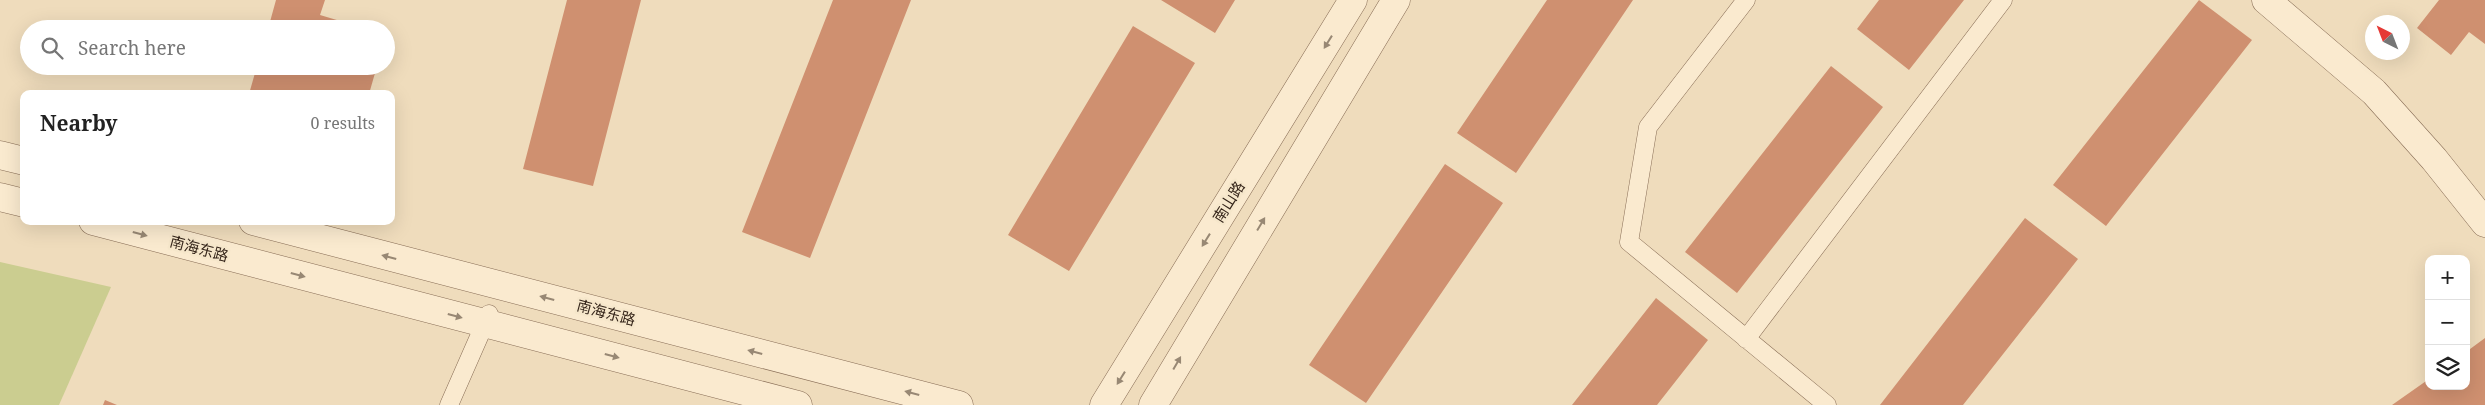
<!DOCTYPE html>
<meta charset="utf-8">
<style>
body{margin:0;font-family:"Noto Serif","Noto Sans SC",serif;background:#f6f6f6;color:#222}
.controls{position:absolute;right:15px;bottom:15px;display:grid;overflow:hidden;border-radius:10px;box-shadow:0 5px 20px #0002}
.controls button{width:45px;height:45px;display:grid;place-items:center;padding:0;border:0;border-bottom:1px solid #e0e0e0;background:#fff;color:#222;font:25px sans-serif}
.compass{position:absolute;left:2365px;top:15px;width:45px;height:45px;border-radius:50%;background:#fff;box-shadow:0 5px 20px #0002;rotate:318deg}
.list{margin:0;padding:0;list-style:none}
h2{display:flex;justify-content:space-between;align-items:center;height:65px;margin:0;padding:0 20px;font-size:21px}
h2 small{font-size:16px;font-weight:400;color:#767676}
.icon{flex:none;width:28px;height:28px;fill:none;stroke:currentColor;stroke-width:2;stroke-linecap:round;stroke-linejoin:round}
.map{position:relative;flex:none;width:2485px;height:405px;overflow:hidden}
.search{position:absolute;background:#fff;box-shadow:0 5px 20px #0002;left:20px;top:20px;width:375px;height:55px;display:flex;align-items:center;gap:12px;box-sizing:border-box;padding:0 18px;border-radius:28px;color:#767676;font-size:19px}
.panel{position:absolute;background:#fff;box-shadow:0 5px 20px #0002;left:20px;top:90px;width:375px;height:135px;border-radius:10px}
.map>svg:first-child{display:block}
.green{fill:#cbcd90}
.building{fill:#cf9070}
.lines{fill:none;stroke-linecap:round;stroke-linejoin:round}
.service-casing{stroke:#876c55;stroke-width:19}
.minor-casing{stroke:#876c55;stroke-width:29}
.tertiary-casing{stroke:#876c55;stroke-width:29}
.service{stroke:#faeacf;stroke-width:18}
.minor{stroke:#faeacf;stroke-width:28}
.tertiary{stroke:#faeacf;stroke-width:28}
.oneway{fill:#988874}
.labels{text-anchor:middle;stroke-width:5;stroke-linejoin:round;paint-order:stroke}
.street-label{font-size:15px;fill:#35251a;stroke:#f6e7cb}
</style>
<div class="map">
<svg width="2485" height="405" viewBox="0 0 2485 405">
<rect width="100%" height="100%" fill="#efdcbc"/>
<path class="green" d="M 0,262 L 111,287 L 59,405 L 0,405 Z"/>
<path class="building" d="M 276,0 L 325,0 L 320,15 L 367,29 L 268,29 Z
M 567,0 L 641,0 L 593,186 L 523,169 Z
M 833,0 L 911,0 L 810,258 L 742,232 Z
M 1161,0 L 1235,0 L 1215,33 Z
M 1547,0 L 1633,0 L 1516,173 L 1457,133 Z
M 1879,0 L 1964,0 L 1909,70 L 1857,29 Z
M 2199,0 L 2252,40 L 2106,226 L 2053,185 Z
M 2439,0 L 2485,0 L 2485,44 L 2469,32 L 2451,55 L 2417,28 Z
M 1133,26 L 1195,63 L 1069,271 L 1008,235 Z
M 257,66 L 377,66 L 369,94 L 249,94 Z
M 1831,66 L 1883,107 L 1737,293 L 1685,252 Z
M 1445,164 L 1503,203 L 1366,403 L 1309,365 Z
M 2025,218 L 2078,259 L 1963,405 L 1880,405 Z
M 1656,298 L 1708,340 L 1657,405 L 1572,405 Z
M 2485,338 L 2485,405 L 2392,405 L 2429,379 L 2429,386 L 2466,386 L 2466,352 Z
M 105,400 L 117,405 L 103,405 Z"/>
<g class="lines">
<defs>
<path id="service" d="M 1746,0 L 1648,127 L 1629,242 L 1827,405
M 1746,339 L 2003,0
M 449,405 L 489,314"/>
<path id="minor" d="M 2266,0 L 2374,92 L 2434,159 L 2485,223"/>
<path id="tertiary" d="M 0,155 L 24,161
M 0,197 L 24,203
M 93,221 L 798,405
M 253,221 L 959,405
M 1104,405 L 1353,0
M 1153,405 L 1396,0"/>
</defs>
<use href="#service" class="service-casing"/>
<use href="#minor" class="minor-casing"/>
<use href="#tertiary" class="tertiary-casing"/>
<use href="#service" class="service"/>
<use href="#minor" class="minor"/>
<use href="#tertiary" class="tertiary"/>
</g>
<defs><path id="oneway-solid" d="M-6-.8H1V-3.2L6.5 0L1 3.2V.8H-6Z" transform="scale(1.25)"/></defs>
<g class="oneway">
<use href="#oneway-solid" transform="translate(1328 42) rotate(122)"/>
<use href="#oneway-solid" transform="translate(1261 224) rotate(-59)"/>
<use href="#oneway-solid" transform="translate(140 234) rotate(15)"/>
<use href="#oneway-solid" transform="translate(1206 240) rotate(122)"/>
<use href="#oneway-solid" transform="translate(389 257) rotate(-165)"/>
<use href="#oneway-solid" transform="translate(298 275) rotate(15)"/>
<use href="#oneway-solid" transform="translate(547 298) rotate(-165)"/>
<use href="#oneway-solid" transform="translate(455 316) rotate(15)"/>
<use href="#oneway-solid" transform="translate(755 352) rotate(-165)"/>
<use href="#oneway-solid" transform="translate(612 356) rotate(15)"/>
<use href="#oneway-solid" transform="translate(1177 363) rotate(-60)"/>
<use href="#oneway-solid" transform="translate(1121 378) rotate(122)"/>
<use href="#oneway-solid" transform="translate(912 393) rotate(-165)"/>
</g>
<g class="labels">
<g class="street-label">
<text transform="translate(1229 202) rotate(-58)" y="5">南山路</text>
<text transform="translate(199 249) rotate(15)" y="5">南海东路</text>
<text transform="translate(606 313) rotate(15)" y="5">南海东路</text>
</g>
</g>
</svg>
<div class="controls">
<button>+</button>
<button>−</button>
<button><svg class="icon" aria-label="layers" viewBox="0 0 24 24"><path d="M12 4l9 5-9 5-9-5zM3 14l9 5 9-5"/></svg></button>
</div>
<svg class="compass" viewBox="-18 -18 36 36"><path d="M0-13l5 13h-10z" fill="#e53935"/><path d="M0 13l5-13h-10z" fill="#767676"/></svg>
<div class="search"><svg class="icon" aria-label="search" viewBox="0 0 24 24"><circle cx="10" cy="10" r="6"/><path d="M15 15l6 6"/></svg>Search here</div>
<section class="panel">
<h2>Nearby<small>0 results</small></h2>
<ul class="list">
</ul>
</section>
</div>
